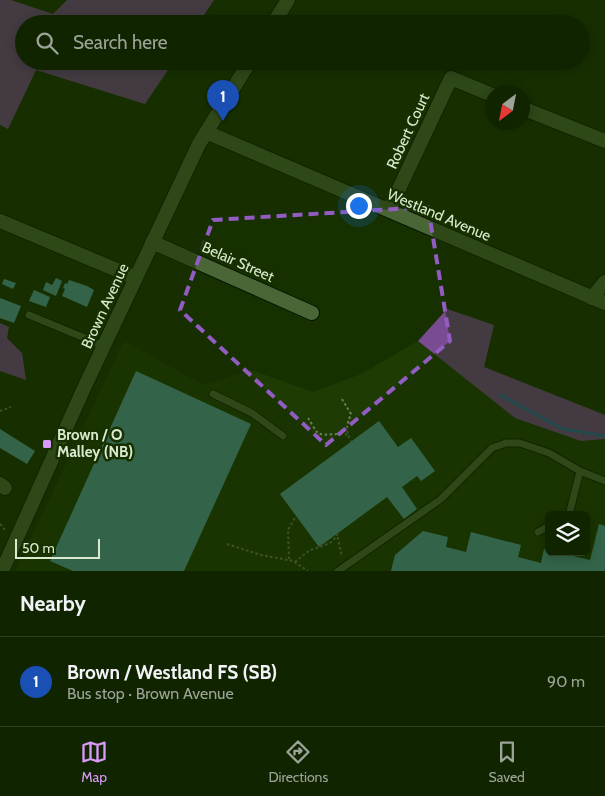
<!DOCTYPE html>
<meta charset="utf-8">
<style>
body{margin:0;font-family:Cabin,sans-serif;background:#1a2c0a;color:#f1f3f6}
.controls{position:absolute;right:15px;bottom:15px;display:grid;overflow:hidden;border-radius:8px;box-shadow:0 2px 12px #0003}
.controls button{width:45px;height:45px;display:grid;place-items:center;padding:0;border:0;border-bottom:1px solid #304122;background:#112400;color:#f1f3f6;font:25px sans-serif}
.compass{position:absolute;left:485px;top:85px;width:45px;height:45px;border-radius:50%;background:#112400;box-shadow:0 2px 12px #0003;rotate:212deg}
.scale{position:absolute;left:15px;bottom:12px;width:85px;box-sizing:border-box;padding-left:5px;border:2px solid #daead0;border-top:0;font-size:14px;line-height:18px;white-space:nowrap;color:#daead0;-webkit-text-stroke:4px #173000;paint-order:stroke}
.you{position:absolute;left:358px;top:205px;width:18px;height:18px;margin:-12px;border:4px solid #fff;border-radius:50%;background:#1a73e8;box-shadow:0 0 0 8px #1a73e833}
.badge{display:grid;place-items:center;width:32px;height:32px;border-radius:50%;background:#d89af8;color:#fff;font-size:16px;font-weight:700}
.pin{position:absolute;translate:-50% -41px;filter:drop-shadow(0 1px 2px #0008)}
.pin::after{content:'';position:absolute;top:26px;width:18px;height:15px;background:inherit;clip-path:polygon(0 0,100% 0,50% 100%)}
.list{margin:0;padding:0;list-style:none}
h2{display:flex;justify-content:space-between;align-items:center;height:65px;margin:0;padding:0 20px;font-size:21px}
h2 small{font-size:16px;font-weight:400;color:#9ca499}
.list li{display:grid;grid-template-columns:32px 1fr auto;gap:15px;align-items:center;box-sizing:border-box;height:90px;padding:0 20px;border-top:1px solid #304122}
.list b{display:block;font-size:19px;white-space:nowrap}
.list p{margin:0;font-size:16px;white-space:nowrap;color:#9ca499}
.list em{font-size:16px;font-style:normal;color:#9ca499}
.icon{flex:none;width:28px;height:28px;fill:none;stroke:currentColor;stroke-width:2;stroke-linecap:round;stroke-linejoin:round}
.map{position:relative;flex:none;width:605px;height:571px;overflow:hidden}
.search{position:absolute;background:#112400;box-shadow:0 2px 12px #0003;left:15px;right:15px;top:15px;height:55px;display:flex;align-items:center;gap:12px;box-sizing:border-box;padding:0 18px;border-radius:28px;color:#9ca499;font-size:19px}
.sheet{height:155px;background:#112400}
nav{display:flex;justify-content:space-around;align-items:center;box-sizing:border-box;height:70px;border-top:1px solid #304122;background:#112400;font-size:14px;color:#9ca499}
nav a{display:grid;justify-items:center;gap:2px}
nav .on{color:#d89af8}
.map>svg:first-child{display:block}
.built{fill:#1e3b04;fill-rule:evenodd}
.forest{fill:#794b90}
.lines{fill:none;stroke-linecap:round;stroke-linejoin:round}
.stream{stroke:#3069a8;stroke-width:3}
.building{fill:#54a4a2}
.lane-casing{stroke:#051600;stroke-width:9}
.street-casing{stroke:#051600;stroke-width:16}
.path{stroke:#6a7f58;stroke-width:2;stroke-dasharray:2.5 2.5;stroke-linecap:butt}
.lane{stroke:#4a6637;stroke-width:7}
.street{stroke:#4a6637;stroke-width:14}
.marked{fill:none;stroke:#935cc3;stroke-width:4;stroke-dasharray:10 6;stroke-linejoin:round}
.poi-dot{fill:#d89af8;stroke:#173000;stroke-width:2}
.labels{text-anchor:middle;stroke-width:5;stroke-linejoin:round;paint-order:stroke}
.street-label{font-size:15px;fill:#daead0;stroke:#173000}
.poi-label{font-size:15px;font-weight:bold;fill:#daead0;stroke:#173000;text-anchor:start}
</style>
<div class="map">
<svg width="605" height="571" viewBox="0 0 605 571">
<rect width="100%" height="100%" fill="#173000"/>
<path class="built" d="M 124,341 L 203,385 L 251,370 L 313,392 L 361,374 L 418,341 L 515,418 L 581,441 L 605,439 L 605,571 L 16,571 ZM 549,515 L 586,515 L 586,552 L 549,552 Z"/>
<path class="forest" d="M 0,0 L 11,0 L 53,14 L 67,0 L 214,0 L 198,24 L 24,24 L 24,61 L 174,61 L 145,104 L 36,70 L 8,129 L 0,125 Z
M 447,309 L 494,325 L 484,367 L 605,415 L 605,439 L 581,441 L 515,418 L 418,341 Z
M 0,323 L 9,327 L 7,338 L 22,353 L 26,380 L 0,371 Z"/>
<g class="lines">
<path class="stream" d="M 500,395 L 563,429 L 605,436"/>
</g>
<path class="building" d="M 56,278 L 62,281 L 56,296 L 43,290 L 46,282 L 52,285 Z
M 4,279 L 16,283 L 13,289 L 2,284 Z
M 69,280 L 87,286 L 94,290 L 87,307 L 62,296 L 65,289 L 63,288 L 65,283 L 67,284 Z
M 34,290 L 50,297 L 46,307 L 29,301 Z
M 0,298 L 21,306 L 14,323 L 0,318 Z
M 136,371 L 251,424 L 184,571 L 73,571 L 50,561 Z
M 379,421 L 398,447 L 411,438 L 435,471 L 421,481 L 417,476 L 402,487 L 417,509 L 404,519 L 387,497 L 319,547 L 280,494 Z
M 0,429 L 35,451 L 27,464 L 0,448 Z
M 599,524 L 605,526 L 605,571 L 391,571 L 395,555 L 423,531 L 448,537 L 446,547 L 466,552 L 471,532 L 521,545 L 518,557 L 541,563 L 544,549 L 549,550 L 549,552 L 556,552 L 590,560 Z"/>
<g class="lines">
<defs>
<path id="lane" d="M 29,315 L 104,346
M 213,394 L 252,413 L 283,436
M 569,515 L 580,471
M 538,532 L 549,526
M 338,571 L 441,499 L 492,448 L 506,443 L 520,443 L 549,453 L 580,471 L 605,481"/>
<path id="street" d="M 273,24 L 288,0
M 522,108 L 605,141
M 206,132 L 605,303
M 389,210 L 451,78 L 492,95
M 0,221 L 136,278
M 152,242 L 312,313
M 592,298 L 605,282
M 0,484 L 5,488
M 2,571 L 84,388 L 199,144 L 250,61"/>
</defs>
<use href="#lane" class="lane-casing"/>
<use href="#street" class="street-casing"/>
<path class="path" d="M 342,399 L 351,414 C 347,424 345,431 351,441
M 0,411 L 11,407
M 308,418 C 311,422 314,429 318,433 C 324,437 339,432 348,435
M 0,524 L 3,527 L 6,532
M 227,544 L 261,555 L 293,561 L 308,571
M 289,559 L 288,530 L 296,516
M 295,562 C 300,558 304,554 309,551 C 318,546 333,546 337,534 L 342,557"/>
<use href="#lane" class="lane"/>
<use href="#street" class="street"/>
</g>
<path d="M0 0H605V571H0ZM 428,207 L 450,341 L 326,445 L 180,310 L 213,220 Z" fill="#173000" fill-opacity=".55" fill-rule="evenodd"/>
<path class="marked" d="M 428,207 L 450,341 L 326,445 L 180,310 L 213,220 Z"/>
<rect class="poi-dot" x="42" y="439" width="10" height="10" rx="2.5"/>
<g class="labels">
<g class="street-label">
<text transform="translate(408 131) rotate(-65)" y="5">Robert Court</text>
<text transform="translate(439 215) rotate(23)" y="5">Westland Avenue</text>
<text transform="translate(238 262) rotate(24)" y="5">Belair Street</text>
<text transform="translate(105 306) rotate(-65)" y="5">Brown Avenue</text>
</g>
<g class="poi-label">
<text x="57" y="440">Brown / O<tspan x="57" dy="17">Malley (NB)</tspan></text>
</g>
</g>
</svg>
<div class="controls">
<button><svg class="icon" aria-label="layers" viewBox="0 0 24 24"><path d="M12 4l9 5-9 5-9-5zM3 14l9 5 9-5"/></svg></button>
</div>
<svg class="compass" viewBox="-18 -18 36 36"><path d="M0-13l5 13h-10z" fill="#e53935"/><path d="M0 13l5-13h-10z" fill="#9ca499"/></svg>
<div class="scale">50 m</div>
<div class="you"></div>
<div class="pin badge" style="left:223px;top:121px;background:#1a4fb4">1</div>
<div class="search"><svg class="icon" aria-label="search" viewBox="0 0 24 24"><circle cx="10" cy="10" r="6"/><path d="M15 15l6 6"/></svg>Search here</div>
</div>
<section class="sheet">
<h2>Nearby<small></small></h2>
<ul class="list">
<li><span class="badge" style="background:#1a4fb4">1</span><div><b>Brown / Westland FS (SB)</b><p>Bus stop · Brown Avenue</p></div><em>90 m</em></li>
</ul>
</section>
<nav>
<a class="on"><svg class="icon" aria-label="map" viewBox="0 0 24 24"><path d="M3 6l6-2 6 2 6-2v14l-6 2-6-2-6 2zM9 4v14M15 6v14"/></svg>Map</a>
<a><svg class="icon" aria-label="directions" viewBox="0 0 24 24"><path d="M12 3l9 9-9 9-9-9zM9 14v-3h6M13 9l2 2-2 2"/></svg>Directions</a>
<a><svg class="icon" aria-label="saved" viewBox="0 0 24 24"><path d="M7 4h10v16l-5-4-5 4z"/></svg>Saved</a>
</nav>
